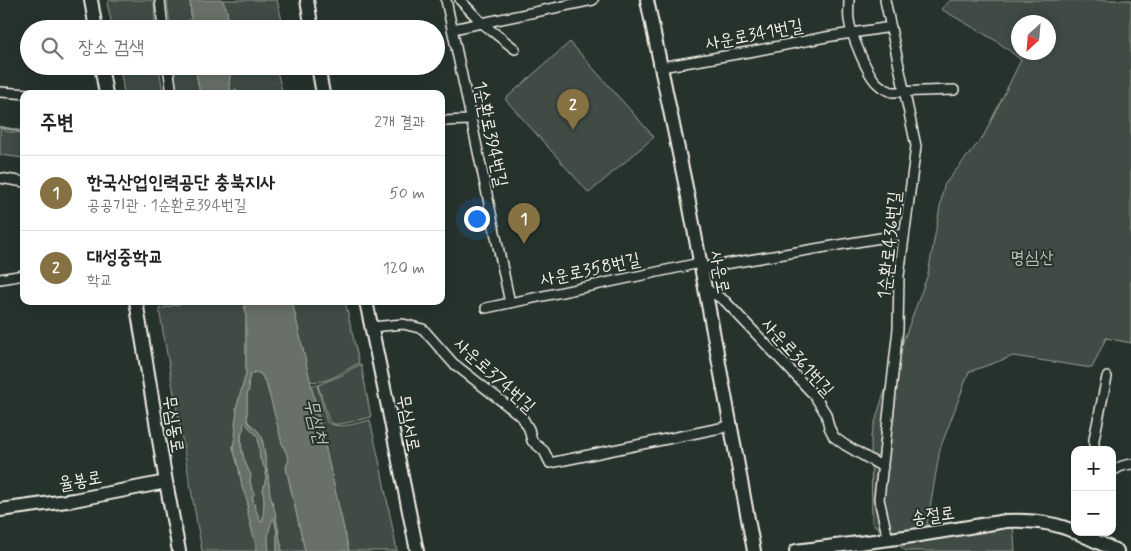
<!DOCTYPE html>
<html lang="ko">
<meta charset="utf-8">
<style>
body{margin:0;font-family:Mynerve,"Poor Story",sans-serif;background:#f6f6f6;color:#222}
.controls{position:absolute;right:15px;bottom:15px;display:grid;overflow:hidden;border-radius:10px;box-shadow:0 2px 12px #0003}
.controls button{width:45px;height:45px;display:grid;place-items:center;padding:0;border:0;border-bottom:1px solid #e0e0e0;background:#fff;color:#222;font:25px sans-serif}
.compass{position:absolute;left:1011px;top:15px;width:45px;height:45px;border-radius:50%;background:#fff;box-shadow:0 2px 12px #0003;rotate:206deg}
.you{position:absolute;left:476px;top:218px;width:18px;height:18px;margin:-12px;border:4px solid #fff;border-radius:50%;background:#1a73e8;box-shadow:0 0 0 8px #1a73e833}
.badge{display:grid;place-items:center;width:32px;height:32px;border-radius:50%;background:#857141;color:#fff;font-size:16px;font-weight:700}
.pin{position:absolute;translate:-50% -41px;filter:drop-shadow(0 1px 2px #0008)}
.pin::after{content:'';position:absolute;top:26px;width:18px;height:15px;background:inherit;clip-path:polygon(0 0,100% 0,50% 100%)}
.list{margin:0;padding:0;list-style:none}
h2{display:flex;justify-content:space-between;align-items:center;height:65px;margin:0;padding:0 20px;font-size:21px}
h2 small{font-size:16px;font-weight:400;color:#767676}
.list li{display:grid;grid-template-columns:32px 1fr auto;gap:15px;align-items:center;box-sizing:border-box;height:75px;padding:0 20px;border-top:1px solid #e0e0e0}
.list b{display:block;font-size:19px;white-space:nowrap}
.list p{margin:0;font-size:16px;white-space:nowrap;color:#767676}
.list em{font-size:16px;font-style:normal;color:#767676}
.icon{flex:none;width:28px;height:28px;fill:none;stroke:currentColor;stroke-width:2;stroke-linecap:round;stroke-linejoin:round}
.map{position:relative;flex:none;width:1131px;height:551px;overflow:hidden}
.search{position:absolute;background:#fff;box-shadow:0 2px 12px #0003;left:20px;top:20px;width:425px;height:55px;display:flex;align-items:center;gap:12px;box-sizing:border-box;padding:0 18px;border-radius:28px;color:#767676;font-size:19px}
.panel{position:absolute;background:#fff;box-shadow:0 2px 12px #0003;left:20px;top:90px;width:425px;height:215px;border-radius:10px}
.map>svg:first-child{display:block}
.green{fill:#414b45;stroke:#9a9e96;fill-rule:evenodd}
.water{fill:#676f68;stroke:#9fa39b;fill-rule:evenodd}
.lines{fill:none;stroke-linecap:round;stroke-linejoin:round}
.stream{stroke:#9fa39b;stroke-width:2.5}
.street-casing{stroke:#f4f1e8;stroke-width:12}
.secondary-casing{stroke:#f4f1e8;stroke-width:16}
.street{stroke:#26332d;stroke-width:9}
.secondary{stroke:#26332d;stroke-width:12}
.labels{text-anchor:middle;stroke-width:4;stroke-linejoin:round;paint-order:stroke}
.street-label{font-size:18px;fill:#f4f1e8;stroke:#26332d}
.park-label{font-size:18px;fill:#bebfb7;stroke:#26332d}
.water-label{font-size:19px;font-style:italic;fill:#bcbdb5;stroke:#26332d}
</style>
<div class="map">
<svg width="1131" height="551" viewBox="0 0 1131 551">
<rect width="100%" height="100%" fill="#26332d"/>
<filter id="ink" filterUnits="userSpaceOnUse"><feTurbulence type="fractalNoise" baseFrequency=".02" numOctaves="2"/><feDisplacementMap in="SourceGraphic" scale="10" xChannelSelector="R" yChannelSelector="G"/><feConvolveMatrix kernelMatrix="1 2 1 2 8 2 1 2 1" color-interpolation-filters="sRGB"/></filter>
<g filter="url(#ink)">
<path class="green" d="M 110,0 L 154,0 L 155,26 L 133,29 L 113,29 L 107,3 Z
M 167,0 L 190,0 L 191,18 L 184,24 L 170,26 Z
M 222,0 L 277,0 L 284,29 L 230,29 L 226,7 Z
M 951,0 L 1131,0 L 1131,343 L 1106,338 L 1092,368 L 1013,356 L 969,372 L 940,449 L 927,525 L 1013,521 L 1015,551 L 906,551 L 872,523 L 871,436 L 882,399 L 928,274 L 944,185 L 983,137 L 1021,60 L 998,42 L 941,9 ZM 1018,22 L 1048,22 L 1048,52 L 1018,52 Z
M 570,42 L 654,137 L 589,193 L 505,99 Z
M 120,66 L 159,66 L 163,94 L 124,94 Z
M 174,66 L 195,66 L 200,94 L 177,94 Z
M 231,66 L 289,66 L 277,71 L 283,94 L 238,94 L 236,89 L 232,92 L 229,86 Z
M 0,128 L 8,132 L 24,133 L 24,158 L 0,155 Z
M 195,301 L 244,301 L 246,315 L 246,374 L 236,409 L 237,412 L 235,424 L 236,430 L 233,448 L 239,469 L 242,487 L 248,503 L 247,510 L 256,546 L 256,551 L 202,551 L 159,309 L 179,304 Z
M 292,301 L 345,301 L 359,363 C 344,370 328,385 310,381 Z
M 361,364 L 371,417 C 362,419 342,425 334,424 C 330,423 329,421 328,418 L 318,385 L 342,375 L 351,369 Z
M 255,372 L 261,374 L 266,384 L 272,403 L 282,443 L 289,459 L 286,468 L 305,551 L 282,551 L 275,512 L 270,495 L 268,476 L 262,437 L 248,422 L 247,418 L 247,395 L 249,388 L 248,382 L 250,375 Z
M 311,385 L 317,385 L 327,422 C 339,430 357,423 370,420 L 382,474 L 397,551 L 349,551 L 311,386 Z
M 245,423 L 259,437 L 260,459 L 266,470 L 266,478 L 263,491 L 264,501 L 263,521 L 261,522 C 256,512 253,503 252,492 C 252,486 249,482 251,475 C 242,458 239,443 243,424 Z
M 274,517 L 277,532 L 277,551 L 269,551 C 267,540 268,526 274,517 Z"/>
<path class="water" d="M 190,0 L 222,0 L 226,7 L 230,29 L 192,29 Z
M 195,66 L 231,66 L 229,86 L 232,92 L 236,89 L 238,94 L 200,94 Z
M 244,301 L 292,301 L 349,551 L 305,551 L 286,467 L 289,459 L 282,443 L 267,385 L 261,374 L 255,372 L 250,375 L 248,382 L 249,388 L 247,395 L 247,418 L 248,422 L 258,431 L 262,437 L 268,476 L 270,494 L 275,512 L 282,551 L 277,551 L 277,532 L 274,518 C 268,526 267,541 269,551 L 256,551 L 256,546 L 247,510 L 248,503 L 242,487 L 239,469 L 233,448 L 236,430 L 235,424 L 237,412 L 236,409 L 246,374 L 246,315 ZM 245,423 L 258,437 L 260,459 L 266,470 L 266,478 L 263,491 L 264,501 L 263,521 L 261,522 L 255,508 L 252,497 L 254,495 L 254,492 L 252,491 L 250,481 L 251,475 C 245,465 235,438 244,428 L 243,424 Z"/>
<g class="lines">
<path class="stream" d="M 0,127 L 24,132"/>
<defs>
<path id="street" d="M 160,0 L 163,29
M 446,0 L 510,303
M 460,0 L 483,24 L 515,49
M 849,0 C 849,6 848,14 849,20 C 851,34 867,75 878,84 C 882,88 887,90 892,92 L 954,90
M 885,0 L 916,146 L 899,276 L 898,329 L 879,499 L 888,539
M 453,29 L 593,0
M 168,66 L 172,94
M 661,67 L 754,51 L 826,37 L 891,27
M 0,92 L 29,94
M 441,121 L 471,120
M 0,178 L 24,182
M 701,268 L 904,234
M 0,279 L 24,275
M 705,288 L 725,301 L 814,395 L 826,414 L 829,427 L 834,437 L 845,445 L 883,467
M 486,308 L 700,263
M 372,327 L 403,324 L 423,329 L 453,363 L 522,417 L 529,429 L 532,441 L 544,451 L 550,463 L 730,426
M 1094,450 L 1094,439 L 1107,377
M 1112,471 L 1122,466 L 1131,464"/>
<path id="secondary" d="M 91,0 L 96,29
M 307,0 L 312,29
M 647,0 L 688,197 L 754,551
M 101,66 L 106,94
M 318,66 L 323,94
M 136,301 L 166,482 L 179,551
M 366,301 L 387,402 L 417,551
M 0,510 L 74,500 L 166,482
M 1076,532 L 1117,551
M 796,551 L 913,536 L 1006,521 C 1029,520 1054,522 1075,532"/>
</defs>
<use href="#street" class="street-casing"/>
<use href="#secondary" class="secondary-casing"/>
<use href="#street" class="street"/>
<use href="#secondary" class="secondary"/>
</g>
</g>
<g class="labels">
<g class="street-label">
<text transform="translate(754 34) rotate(-11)" y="6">사운로341번길</text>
<text transform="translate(491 134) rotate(78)" y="6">1순환로394번길</text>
<text transform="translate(889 245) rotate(-84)" y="6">1순환로436번길</text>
<text transform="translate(590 269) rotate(-12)" y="6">사운로358번길</text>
<text transform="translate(720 272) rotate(79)" y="6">사운로</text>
<text transform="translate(798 357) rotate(48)" y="6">사운로361번길</text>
<text transform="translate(495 375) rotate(42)" y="6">사운로374번길</text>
<text transform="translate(409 423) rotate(79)" y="6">무심서로</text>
<text transform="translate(174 424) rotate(81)" y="6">무심동로</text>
<text transform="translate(80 480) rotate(-10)" y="6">율봉로</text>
<text transform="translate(933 515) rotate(-8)" y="6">송절로</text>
</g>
<g class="park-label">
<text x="1032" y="263">명심산</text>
</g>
<g class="water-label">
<text transform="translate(317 421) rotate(76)" y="7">무심천</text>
</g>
</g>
</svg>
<div class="controls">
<button>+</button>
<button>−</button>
</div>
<svg class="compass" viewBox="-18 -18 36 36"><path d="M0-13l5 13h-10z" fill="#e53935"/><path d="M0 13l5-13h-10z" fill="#767676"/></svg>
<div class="you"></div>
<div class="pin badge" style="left:524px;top:244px">1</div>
<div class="pin badge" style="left:573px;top:130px">2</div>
<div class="search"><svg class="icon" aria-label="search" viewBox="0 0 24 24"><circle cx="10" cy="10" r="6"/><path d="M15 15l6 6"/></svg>장소 검색</div>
<section class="panel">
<h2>주변<small>2개 결과</small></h2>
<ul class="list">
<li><span class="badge">1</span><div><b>한국산업인력공단 충북지사</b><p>공공기관 · 1순환로394번길</p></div><em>50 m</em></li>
<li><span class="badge">2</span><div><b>대성중학교</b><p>학교</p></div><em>120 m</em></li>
</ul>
</section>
</div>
